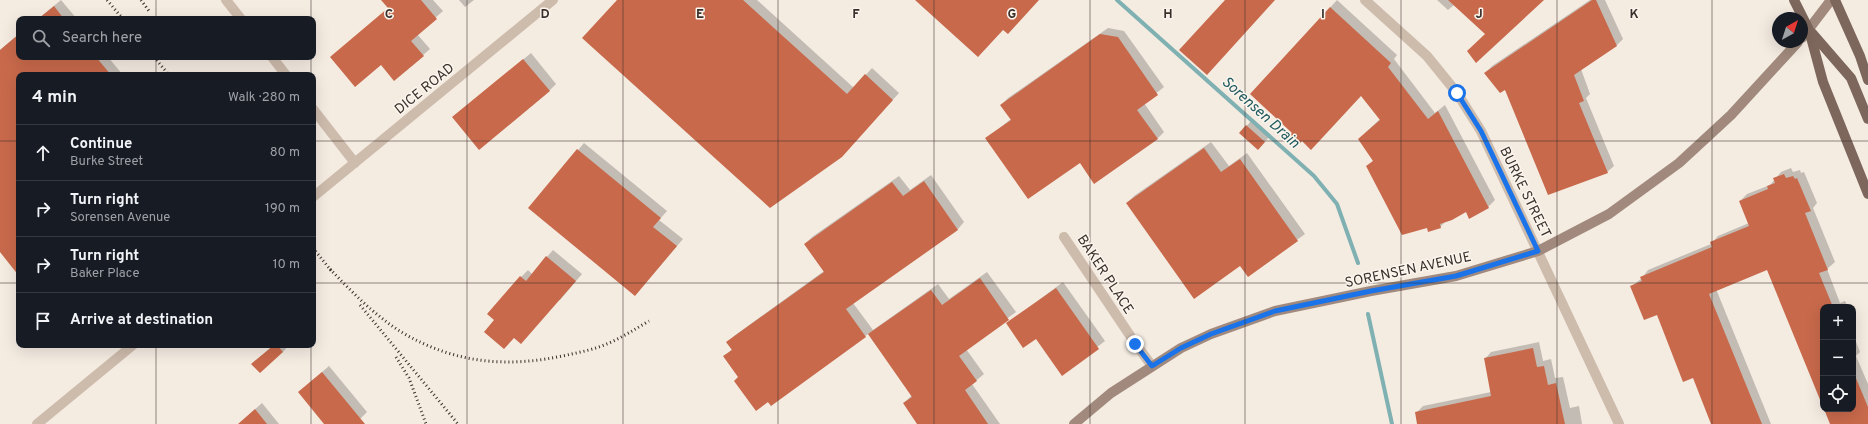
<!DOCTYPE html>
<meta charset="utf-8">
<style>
body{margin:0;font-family:Overpass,sans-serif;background:#20242c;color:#f1f3f6}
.controls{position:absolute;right:12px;bottom:12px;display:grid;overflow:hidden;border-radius:8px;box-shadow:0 4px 16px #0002}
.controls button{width:36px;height:36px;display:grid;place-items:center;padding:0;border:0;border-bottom:1px solid #363941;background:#171b24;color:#f1f3f6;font:20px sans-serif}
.compass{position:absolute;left:1772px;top:12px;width:36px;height:36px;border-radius:50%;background:#171b24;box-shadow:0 4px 16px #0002;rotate:39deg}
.stop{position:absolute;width:12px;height:12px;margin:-9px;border:3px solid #1a73e8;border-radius:50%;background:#fff}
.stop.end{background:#1a73e8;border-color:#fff;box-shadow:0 1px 4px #0008}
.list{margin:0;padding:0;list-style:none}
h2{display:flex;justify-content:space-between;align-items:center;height:52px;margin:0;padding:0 16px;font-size:17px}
h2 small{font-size:13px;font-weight:400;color:#9ea1a6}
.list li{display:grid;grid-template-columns:26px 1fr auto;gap:12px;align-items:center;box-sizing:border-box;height:56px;padding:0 16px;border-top:1px solid #363941}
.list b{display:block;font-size:15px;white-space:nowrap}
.list p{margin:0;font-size:13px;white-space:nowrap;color:#9ea1a6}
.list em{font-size:13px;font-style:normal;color:#9ea1a6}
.icon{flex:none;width:22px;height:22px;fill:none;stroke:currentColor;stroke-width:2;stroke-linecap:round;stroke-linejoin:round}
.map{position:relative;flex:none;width:1868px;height:424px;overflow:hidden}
.search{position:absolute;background:#171b24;box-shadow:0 4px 16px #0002;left:16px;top:16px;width:300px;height:44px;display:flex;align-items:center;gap:10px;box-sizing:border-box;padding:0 14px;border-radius:8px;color:#9ea1a6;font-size:15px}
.panel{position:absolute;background:#171b24;box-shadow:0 4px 16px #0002;left:16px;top:72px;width:300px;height:276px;border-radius:8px}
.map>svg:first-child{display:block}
.shadow{fill:#0003}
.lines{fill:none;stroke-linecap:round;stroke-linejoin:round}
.stream{stroke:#7fb0b2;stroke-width:4}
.building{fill:#c8694b}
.street{stroke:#cdbbac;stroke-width:10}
.secondary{stroke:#a18a7d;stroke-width:10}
.primary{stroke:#7d675c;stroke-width:10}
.rail{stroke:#3b302b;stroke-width:3;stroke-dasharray:1 3;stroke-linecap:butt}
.route{stroke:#1a73e8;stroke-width:5}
.grid{fill:none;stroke:#3b302b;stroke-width:1;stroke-opacity:0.55}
.labels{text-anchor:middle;stroke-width:3;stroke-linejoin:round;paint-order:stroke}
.street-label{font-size:14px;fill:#3b302b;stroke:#fbf5ee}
.water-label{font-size:15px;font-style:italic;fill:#1f5a5e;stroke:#fbf5ee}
.grid-label{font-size:13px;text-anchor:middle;font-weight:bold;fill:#3b302b;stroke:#fbf5ee;stroke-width:3;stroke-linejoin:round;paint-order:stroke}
</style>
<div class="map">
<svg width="1868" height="424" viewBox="0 0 1868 424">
<rect width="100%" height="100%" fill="#f4ebe1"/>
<path class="shadow" d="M 61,0 L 77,19 L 38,19 Z
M 390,0 L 433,0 L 443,11 L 417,34 L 430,49 L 423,55 L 381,64 L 331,57 L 389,8 Z
M 459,0 L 474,0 L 465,7 Z
M 618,0 L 757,0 L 854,88 L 872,68 L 899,93 L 848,149 Z
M 1337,0 L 1397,55 L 1394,59 L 1435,113 L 1445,105 L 1495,200 L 1488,207 L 1466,211 L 1446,221 L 1440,227 L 1428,226 L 1367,167 L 1374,160 L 1365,133 L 1380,119 L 1361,94 L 1294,133 L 1251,94 Z
M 1437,0 L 1542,0 L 1486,34 L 1454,5 L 1448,10 Z
M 1590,0 L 1605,0 L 1623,39 L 1616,46 L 1581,69 L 1590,94 L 1586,98 L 1614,166 L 1607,172 L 1485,73 L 1492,66 Z
M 1108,28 L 1124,31 L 1164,87 L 1144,103 L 1164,132 L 1157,139 L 1080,162 L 987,138 L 1011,119 L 1001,105 L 1008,98 Z
M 19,34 L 19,57 L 108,57 L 123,75 L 19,75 L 19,274 L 0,251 L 0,50 Z
M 531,53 L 556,84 L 549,91 L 461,111 Z
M 1253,119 L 1271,135 L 1258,149 L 1240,133 Z
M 1211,142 L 1229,166 L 1247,153 L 1305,234 L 1248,276 L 1241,265 L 1127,203 L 1134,196 Z
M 584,143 L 667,211 L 659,220 L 683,239 L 635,295 L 530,208 Z
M 1791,168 L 1793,172 L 1800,170 L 1801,173 L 1804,172 L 1817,203 L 1813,208 L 1835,262 L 1827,269 L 1840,303 L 1845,301 L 1848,307 L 1823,307 L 1823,405 L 1767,268 L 1716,289 L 1771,424 L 1712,424 L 1694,377 L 1657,314 L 1632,286 L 1642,278 L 1648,270 L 1711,244 L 1718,236 L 1749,223 L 1740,201 L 1747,194 L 1770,185 L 1781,172 Z
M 931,175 L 964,222 L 958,229 L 853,303 L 873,330 L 938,284 L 949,299 L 987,272 L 1016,312 L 966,349 L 984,374 L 972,384 L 1000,424 L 919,424 L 904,403 L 912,395 L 868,334 L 771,405 L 739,377 L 724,357 L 732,349 L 727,343 L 734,336 L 824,271 L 805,244 L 812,237 L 899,176 L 910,190 Z
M 553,250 L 582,274 L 566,293 L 560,300 L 495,320 L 521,277 L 528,270 L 532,274 Z
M 1063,282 L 1105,341 L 1062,374 L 1036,338 L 1007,324 Z
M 1853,334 L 1860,352 L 1856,356 L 1868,384 L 1868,424 L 1831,424 L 1825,409 L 1853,409 Z
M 1539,342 L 1543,361 L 1551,359 L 1555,378 L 1563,377 L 1570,408 L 1579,406 L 1582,424 L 1418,424 L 1416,413 L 1423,406 L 1491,392 L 1485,359 L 1491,352 Z
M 274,345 L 289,345 L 283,352 L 253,364 Z
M 329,366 L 367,412 L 355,424 L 326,424 L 306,386 Z
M 262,403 L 279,424 L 246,424 L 250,414 Z"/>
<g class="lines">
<path class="stream" d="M 1117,0 L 1314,176 L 1337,204 L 1358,263
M 1368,314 L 1392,424"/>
</g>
<path class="building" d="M 381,0 L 421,0 L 437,19 L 411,41 L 424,56 L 394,81 L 381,65 L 355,87 L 330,57 L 388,8 Z
M 617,0 L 743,0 L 847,94 L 865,74 L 893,100 L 842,157 L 770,208 L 582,38 Z
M 915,0 L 1039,0 L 1008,34 L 1003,30 L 978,57 Z
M 1225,0 L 1275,0 L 1207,75 L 1179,50 Z
M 1448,0 L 1544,0 L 1476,63 L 1467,51 L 1485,34 Z
M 1592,0 L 1596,0 L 1617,46 L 1574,75 L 1584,101 L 1579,103 L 1608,173 L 1548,195 L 1505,90 L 1500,93 L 1484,73 Z
M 54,6 L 64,19 L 38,19 Z
M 1330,7 L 1391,63 L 1388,67 L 1428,119 L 1438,111 L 1489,208 L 1469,219 L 1466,212 L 1452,220 L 1440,224 L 1441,228 L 1428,232 L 1427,228 L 1402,235 L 1366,166 L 1373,161 L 1358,139 L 1380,120 L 1361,96 L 1311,150 L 1302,141 L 1297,146 L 1288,137 L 1292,133 L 1250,94 Z
M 19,34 L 19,57 L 96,57 L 111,75 L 19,75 L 19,276 L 0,252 L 0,50 Z
M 1100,34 L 1118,37 L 1158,95 L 1137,110 L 1158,139 L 1094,184 L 1080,163 L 1028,199 L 985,138 L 1011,120 L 1000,105 Z
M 523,59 L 550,91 L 479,150 L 452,117 Z
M 1246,125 L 1265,142 L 1258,150 L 1239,133 Z
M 1204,148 L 1221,172 L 1240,159 L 1298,241 L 1248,277 L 1240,266 L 1194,299 L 1126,203 Z
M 577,149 L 661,218 L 653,227 L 677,246 L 635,296 L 528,208 Z
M 1784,174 L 1786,178 L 1793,176 L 1795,179 L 1797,178 L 1811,211 L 1805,213 L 1828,270 L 1819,273 L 1833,307 L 1823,307 L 1823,407 L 1767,270 L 1709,294 L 1762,424 L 1711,424 L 1693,378 L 1683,382 L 1657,315 L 1644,320 L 1630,286 L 1642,281 L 1640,277 L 1712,247 L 1710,242 L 1749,226 L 1739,201 L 1768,189 L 1767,186 L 1775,183 L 1773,178 Z
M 924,181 L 958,230 L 846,309 L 866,337 L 771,406 L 768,402 L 756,411 L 734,381 L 738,377 L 723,356 L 732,350 L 726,342 L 824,272 L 804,244 L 892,182 L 903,196 Z
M 546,256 L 576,281 L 521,344 L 514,338 L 504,349 L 484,332 L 494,320 L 487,314 L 520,276 L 526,281 Z
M 980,278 L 1009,320 L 959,356 L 977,381 L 965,390 L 988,424 L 917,424 L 903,403 L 912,397 L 868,334 L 931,290 L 942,305 Z
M 1056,288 L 1099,349 L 1062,376 L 1036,339 L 1023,348 L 1006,323 Z
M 274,345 L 277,345 L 283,352 L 260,373 L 251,364 Z
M 1533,348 L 1537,367 L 1544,366 L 1548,385 L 1556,383 L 1565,424 L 1417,424 L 1415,412 L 1491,396 L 1484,358 Z
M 1853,371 L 1868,407 L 1868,424 L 1830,424 L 1824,409 L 1853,409 Z
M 322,372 L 365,424 L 324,424 L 298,392 Z
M 255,409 L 267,424 L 238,424 Z"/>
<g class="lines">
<path class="street" d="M 226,0 L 241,19
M 1365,0 L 1427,56 L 1457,93 L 1481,131 L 1619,424
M 272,57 L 286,75
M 313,109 L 355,163
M 313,197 L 553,0
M 1064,237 L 1135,343 L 1152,366
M 37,424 L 133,345"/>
<path class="secondary" d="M 1802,38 L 1831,0
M 1074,424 L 1111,393 L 1181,348 L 1211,334 L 1275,311 L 1371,291 L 1456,276 L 1538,251 L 1609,214 L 1679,163 L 1731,115 L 1798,42"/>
<path class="primary" d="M 1794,0 L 1809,30 L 1823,82 L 1868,194
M 1835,0 L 1860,56 L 1868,80
M 1812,33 L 1851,78 L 1868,119"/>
<path class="rail" d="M 107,0 L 123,19
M 141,0 L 149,11
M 154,57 L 169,75
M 313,248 L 333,273
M 330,269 C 352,292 375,316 403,333 C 456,364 509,368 567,355 C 581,352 596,349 609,343 C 623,337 635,329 649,321
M 360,305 L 458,424
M 396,357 L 409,378 L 426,424"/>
</g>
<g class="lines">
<path class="route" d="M 1135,344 L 1152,366 L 1181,348 L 1211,334 L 1275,311 L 1371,291 L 1456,276 L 1538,251 L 1481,131 L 1457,93"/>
</g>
<path class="grid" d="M 156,0 L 156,19M 311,0 L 311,19M 467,0 L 467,424M 623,0 L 623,424M 778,0 L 778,424M 934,0 L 934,424M 1090,0 L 1090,424M 1245,0 L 1245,424M 1401,0 L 1401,424M 1557,0 L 1557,424M 1712,0 L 1712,424M 156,57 L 156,75M 311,57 L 311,75M 0,141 L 19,141M 313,141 L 1868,141M 0,283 L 19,283M 313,283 L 1868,283M 156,345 L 156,424M 311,345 L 311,424"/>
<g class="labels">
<g class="street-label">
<text transform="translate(424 88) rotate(-39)" y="5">DICE ROAD</text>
<text transform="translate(1526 192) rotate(64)" y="5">BURKE STREET</text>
<text transform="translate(1408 269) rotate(-12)" y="5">SORENSEN AVENUE</text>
<text transform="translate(1106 274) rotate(57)" y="5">BAKER PLACE</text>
</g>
<g class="water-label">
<text transform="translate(1261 112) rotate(42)" y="5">Sorensen Drain</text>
</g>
</g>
<g class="grid-label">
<text x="389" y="18">C</text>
<text x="545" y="18">D</text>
<text x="700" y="18">E</text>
<text x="856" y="18">F</text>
<text x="1012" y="18">G</text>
<text x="1168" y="18">H</text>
<text x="1323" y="18">I</text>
<text x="1479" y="18">J</text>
<text x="1634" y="18">K</text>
</g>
</svg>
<div class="controls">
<button>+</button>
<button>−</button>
<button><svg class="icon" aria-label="locate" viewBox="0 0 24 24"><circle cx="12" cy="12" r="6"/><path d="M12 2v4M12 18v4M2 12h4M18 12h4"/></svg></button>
</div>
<svg class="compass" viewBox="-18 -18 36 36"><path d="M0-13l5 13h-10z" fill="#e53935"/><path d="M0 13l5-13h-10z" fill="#9ea1a6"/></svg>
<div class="stop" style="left:1457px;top:93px"></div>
<div class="stop end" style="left:1135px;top:344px"></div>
<div class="search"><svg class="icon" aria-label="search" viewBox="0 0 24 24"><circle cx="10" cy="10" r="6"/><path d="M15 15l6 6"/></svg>Search here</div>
<section class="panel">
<h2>4 min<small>Walk · 280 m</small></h2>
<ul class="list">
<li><svg class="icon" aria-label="ahead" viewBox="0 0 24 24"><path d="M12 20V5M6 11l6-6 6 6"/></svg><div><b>Continue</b><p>Burke Street</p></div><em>80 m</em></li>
<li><svg class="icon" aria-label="right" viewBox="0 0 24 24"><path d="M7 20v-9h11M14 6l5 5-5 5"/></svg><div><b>Turn right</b><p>Sorensen Avenue</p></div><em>190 m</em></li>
<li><svg class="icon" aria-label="right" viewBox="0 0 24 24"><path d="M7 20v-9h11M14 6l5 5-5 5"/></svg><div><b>Turn right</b><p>Baker Place</p></div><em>10 m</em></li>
<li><svg class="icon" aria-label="arrive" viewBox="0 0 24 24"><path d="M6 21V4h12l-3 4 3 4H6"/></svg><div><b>Arrive at destination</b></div></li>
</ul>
</section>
</div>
